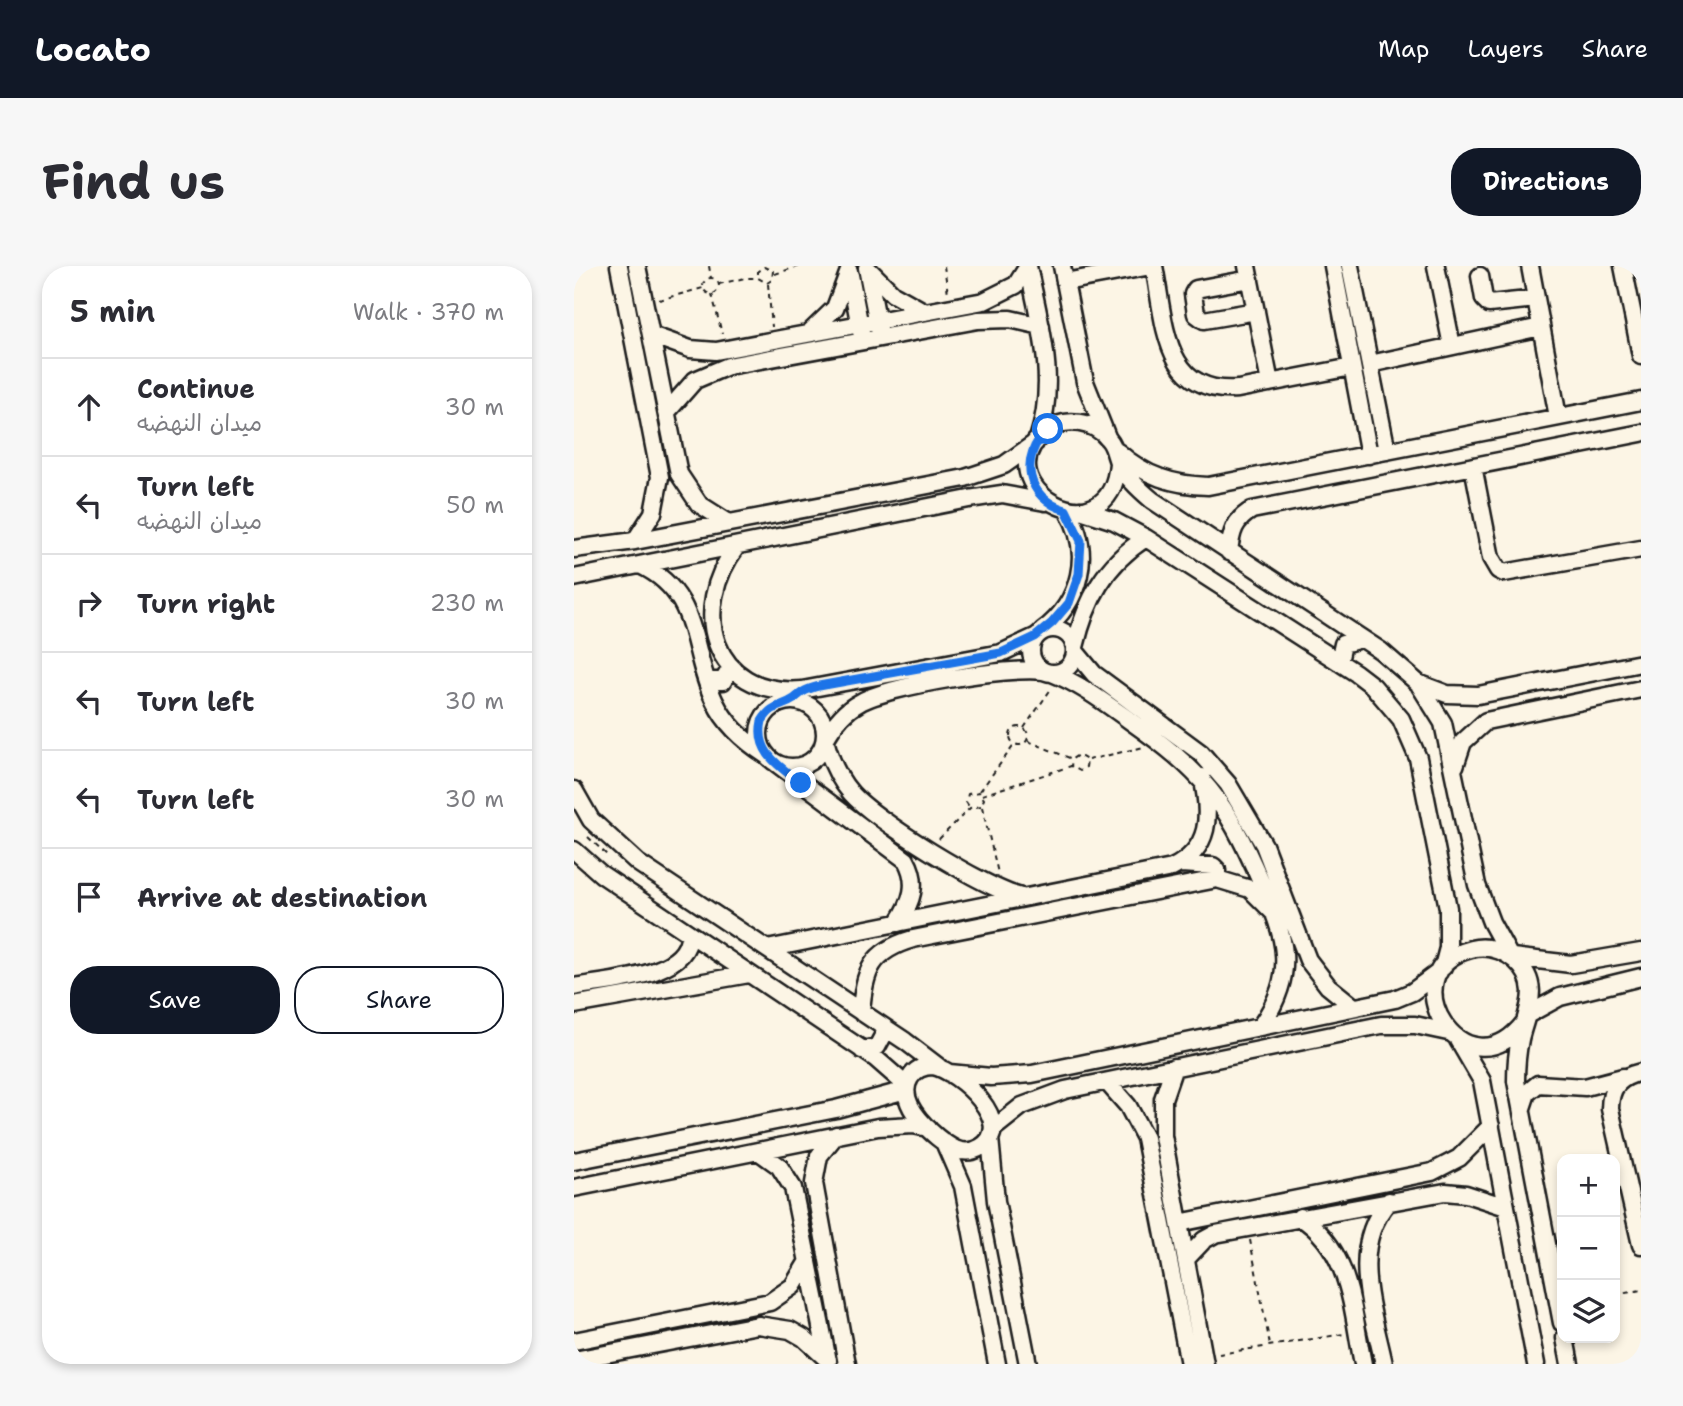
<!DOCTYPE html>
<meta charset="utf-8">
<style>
body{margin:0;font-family:"Shantell Sans","Playpen Sans Arabic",sans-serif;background:#f7f7f7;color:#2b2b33}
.controls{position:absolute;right:21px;bottom:21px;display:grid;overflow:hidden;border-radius:14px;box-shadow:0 4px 10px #0003}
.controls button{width:63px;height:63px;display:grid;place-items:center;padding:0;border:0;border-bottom:2px solid #e1e1e2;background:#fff;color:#2b2b33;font:35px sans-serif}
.stop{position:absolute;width:21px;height:21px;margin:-16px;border:5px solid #1a73e8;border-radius:50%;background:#fff}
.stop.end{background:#1a73e8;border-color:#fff;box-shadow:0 2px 7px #0008}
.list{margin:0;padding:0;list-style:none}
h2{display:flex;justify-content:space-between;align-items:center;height:91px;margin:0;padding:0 28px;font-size:30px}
h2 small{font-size:23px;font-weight:400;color:#7c7c81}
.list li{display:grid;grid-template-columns:46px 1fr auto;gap:21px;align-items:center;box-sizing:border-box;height:98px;padding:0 28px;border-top:2px solid #e1e1e2}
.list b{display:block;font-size:26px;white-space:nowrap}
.list p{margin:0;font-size:23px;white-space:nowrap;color:#7c7c81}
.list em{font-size:23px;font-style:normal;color:#7c7c81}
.actions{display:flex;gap:14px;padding:21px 28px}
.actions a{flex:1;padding:16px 0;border:2px solid #111827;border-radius:28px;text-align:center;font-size:24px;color:#111827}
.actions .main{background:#111827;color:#fff}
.icon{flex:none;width:38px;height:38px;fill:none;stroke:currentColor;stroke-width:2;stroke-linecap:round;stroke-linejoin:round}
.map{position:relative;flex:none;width:1067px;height:1098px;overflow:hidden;border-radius:28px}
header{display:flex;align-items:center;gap:42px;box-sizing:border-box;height:98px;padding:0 35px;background:#111827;color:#fff}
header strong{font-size:33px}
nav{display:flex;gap:38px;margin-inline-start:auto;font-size:24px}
.intro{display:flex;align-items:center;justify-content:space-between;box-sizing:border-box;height:168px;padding:0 42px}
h1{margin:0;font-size:49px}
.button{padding:18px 32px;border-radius:28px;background:#111827;color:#fff;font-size:24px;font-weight:700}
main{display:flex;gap:42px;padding:0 42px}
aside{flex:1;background:#fff;border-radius:28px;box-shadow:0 4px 10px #0003}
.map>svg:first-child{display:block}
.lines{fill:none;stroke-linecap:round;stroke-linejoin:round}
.minor-casing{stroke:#1c1c1c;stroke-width:21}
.path{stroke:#1c1c1c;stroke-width:2;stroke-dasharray:5 5;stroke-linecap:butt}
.minor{stroke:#fcf5e5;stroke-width:16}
.route{stroke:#1a73e8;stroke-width:9}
</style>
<header>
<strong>Locato</strong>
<nav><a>Map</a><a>Layers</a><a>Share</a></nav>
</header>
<div class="intro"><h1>Find us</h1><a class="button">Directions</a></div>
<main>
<aside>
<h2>5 min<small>Walk · 370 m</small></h2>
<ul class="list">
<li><svg class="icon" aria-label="ahead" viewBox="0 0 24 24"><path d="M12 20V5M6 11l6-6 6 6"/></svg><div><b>Continue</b><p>ميدان النهضه</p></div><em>30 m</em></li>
<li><svg class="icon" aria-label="left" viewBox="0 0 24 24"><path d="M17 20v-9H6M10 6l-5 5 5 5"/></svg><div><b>Turn left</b><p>ميدان النهضه</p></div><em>50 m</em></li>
<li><svg class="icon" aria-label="right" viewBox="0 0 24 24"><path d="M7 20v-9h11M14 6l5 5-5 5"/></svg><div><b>Turn right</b></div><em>230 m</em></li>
<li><svg class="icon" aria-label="left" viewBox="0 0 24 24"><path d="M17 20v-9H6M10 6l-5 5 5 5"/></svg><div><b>Turn left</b></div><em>30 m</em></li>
<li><svg class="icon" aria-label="left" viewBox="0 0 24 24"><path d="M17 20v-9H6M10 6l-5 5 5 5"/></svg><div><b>Turn left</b></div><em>30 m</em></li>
<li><svg class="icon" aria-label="arrive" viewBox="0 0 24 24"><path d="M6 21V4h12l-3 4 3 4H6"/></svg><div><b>Arrive at destination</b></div></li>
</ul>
<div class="actions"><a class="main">Save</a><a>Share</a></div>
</aside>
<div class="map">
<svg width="1067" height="1098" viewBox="0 0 1067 1098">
<rect width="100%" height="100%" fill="#fcf5e5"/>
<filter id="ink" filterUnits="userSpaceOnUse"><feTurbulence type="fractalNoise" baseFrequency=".0143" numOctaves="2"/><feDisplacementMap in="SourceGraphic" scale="14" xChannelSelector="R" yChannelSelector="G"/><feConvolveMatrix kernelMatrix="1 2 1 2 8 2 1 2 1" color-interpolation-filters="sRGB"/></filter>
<g filter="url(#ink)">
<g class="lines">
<defs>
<path id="minor" d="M 45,0 L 86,211 L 79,247 L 61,275
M 63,0 L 105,208 L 125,238 L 155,257
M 454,0 C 466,59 484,114 464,173
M 488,0 L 511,116 L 533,171
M 580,0 C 591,55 589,129 664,123 L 778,101
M 673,0 L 696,117
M 759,0 L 795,189
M 776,0 L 813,185
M 862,0 L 878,80
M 956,0 L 984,151
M 1049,0 L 1067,90
M 293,2 L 319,28 L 351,46
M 293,2 L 305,63
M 276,9 L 287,66
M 906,10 L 910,33 L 915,38 L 962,33
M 676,13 L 622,23 L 619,28 L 622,48 L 630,54 L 682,45
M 491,16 L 577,0
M 236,66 L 261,42 L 275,5
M 77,69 L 116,83 L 142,85 L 410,35 L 442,19 L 454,0
M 796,98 L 967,61
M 92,147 L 121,114 L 154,100 L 404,54 L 436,53 L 467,60
M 544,186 C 571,210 599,219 634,220 L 1067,135
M 544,197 C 536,295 405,218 472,165 C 491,150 521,155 535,174 C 541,181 541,190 545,198 C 553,212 566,224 578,234 L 807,385 L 844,417 L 869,457 L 903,619 L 917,656 L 935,689
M 899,200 L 917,292 L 924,304 L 930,307 L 1067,283
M 506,244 L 540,255 L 572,272 L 782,407 L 799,420 L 827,453 L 844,492 L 874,642 L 874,682 L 869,701
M 163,280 C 115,343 137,431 228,424 L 427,387 L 461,371
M 0,283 L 61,275 L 391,212 L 430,199 L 461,177
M 655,286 C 657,267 660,254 678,244 L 1067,167
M 66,299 C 128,328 115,384 141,436 C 152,459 170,475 192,489
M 0,312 L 395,233 L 428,228 L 471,236
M457 385a22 22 0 1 1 44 0a22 22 0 1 1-44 0Z
M 468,365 C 507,336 519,286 493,244
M 501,381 C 512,334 531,298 572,272
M 501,385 L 520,408 L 627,487 L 654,518 L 690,579 L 734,694 L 754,720 L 780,741
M 765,396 L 769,378 L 787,373
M 478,407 C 506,418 530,436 555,454 C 630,507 650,532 687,616 C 712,673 724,706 686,761
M 133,415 L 149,415 L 157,402
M 844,417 L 873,428 L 904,429 L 1067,397
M185 468a33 33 0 1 1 66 0a33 33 0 1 1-66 0Z
M 252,472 C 260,458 270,445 285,437 C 313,420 437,400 469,405
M 251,474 C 256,493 263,511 277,527 C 302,555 410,622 447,631
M 202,497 L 332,594 C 345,617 338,636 324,657
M 881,500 L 889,476 L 912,455 L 1067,423
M 0,524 L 17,554 L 64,597 L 331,775 L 365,801
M 0,584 L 27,608 L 301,792 L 333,820
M 607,598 L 639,600 L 643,604 L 643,613
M 193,683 L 598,602 C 637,583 637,549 628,511
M 938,691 L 997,698 L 1067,686
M 0,721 C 32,715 116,711 115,668
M 0,739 L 175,708
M 287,746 C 290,705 297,685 339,673 L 643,613 L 676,623 L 701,648
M 955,748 L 986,731 L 1067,711
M 950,757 C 890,833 812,704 897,683 C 913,679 929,684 941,694 C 969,719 953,744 946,773 C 943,787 942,801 942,815 L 988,1057
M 884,774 L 908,815 L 962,1098
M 288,784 L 303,781 L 310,768 L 310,761
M 359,800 C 384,805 444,858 407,881 C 399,886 390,887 381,883 C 361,873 320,837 336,812 C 341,803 350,800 359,800 Z
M 600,801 L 589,833 L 589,870 L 631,1098
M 1067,806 C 1046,811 1036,820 1036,843 L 1067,979
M 375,807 L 417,811 L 458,808 L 821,733 L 838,726 L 865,706
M 533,816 L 554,840 L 571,872 L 615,1098
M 948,842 L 953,827 L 964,818 L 1011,821 L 1049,811
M 419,863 L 448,840 L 491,824 L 807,759 L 841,759 L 874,766
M 262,869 L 245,890 L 240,917 L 273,1098
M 416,872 L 422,935 L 454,1098
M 370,876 L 389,920 L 423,1098
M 184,885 L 205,900 L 219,922 L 254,1095
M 0,895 L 262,843 L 332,824
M 0,922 L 304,861 L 339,859 L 354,862
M 726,951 C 777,983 778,1044 789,1098
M 605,957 L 858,906 L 885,892 L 917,860
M 612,993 L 630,974 L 641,968 L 871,926 L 892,928 L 932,941
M 991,1072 L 996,1098
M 0,1075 L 196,1036 L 219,1020 L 234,995
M 0,1094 L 184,1059 L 216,1064 L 230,1072 L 254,1094
M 810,1098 C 799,1045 774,981 815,935"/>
</defs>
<use href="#minor" class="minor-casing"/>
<path class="path" d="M 135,0 L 137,12
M 370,0 L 374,27
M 201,8 L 225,0
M129 20a8 8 0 1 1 16 0a8 8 0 1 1-16 0Z
M 145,18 L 171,12 L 184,12 L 193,17 L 198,14 L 199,5 L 190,1 L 184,5 L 184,12
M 194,18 L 198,61
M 138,28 L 148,68
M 85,34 L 129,22
M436 470a9 9 0 1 1 18 0a9 9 0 1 1-18 0Z
M 450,462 L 477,423
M 454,475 L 498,493
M 514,494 L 570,481
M 406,525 L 441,478
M 408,529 L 497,500 L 506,505 L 512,501 L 513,494 L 504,489 L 498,493 L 497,500
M 408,541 L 424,607
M 14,571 L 33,589
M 365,573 L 396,542 L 407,540 L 410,533 L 405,526 L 394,528 L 392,536 L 396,542
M 676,974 L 696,1079
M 1041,1029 L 1067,1024
M 645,1088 L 770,1068"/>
<use href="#minor" class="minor"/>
</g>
</g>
<g class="lines" filter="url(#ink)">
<path class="route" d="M 227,517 C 205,500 181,486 188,455 C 199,437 207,442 220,433 C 229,425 233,423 245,420 L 427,387 L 461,371 L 478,357 L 495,337 L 505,308 L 507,275 L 492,244 C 452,233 444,191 474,163"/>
</g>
</svg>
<div class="controls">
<button>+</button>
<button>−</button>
<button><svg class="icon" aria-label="layers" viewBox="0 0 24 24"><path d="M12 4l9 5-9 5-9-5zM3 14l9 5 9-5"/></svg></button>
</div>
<div class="stop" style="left:474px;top:163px"></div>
<div class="stop end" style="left:227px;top:517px"></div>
</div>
</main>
